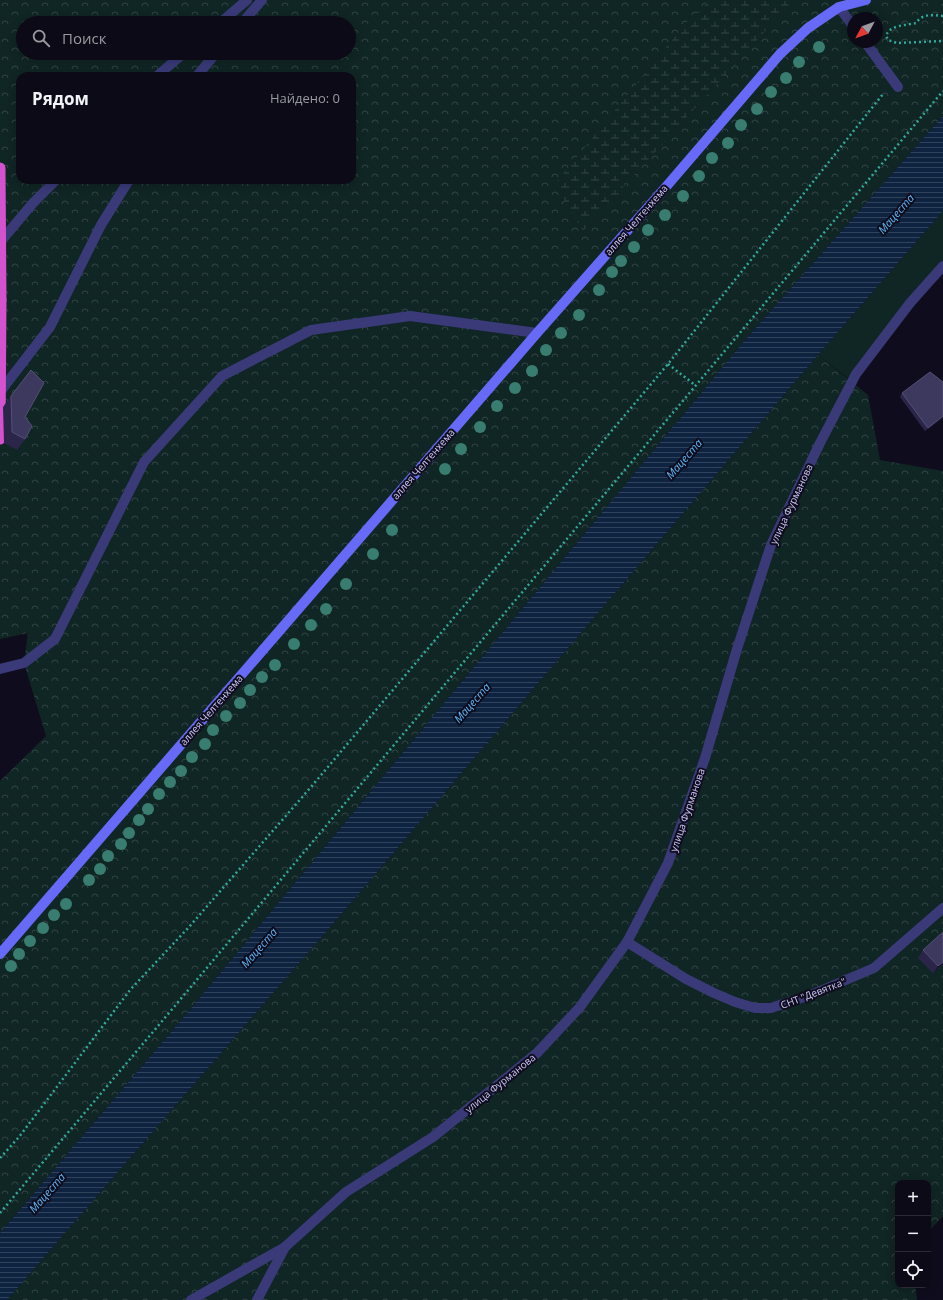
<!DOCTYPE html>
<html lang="ru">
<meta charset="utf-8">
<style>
body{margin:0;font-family:"Open Sans",sans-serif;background:#191823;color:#f1f3f6}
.controls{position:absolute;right:12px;bottom:12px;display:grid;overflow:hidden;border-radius:8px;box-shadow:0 2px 10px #0003}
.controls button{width:36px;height:36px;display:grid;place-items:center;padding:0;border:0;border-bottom:1px solid #2b2b35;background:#0b0a16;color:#f1f3f6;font:20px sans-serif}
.compass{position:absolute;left:847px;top:12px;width:36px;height:36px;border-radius:50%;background:#0b0a16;box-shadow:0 2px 10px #0003;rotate:229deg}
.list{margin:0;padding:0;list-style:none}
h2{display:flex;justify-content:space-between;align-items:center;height:52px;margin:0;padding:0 16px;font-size:17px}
h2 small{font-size:13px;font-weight:400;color:#9a9aa1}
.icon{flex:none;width:22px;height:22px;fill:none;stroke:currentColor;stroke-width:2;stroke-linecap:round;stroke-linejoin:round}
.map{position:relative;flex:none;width:943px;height:1300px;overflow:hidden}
.search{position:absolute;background:#0b0a16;box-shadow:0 2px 10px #0003;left:16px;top:16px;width:340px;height:44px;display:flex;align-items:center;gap:10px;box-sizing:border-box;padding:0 14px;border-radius:22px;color:#9a9aa1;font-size:15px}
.panel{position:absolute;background:#0b0a16;box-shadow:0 2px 10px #0003;left:16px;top:72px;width:340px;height:112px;border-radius:12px}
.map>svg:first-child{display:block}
.grass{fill:#102624}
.forest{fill:url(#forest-crowns);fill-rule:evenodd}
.wetland{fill:url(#wetland-marsh)}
.water{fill:url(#water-rules)}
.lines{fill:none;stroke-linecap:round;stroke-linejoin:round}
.path{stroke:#33a89b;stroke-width:2.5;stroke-dasharray:2 3;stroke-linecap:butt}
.service{stroke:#3a3a79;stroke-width:10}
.minor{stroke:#3a3a79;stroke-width:10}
.tertiary{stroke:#3a3a79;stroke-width:10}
.secondary{stroke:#676af7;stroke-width:10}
.trunk{stroke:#d552ce;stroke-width:11}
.trunk-bridge{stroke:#d552ce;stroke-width:11}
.tree{fill:#397c70}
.wall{fill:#2b2649}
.shaded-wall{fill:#191530}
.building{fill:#3d385d;stroke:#544f76}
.labels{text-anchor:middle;stroke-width:4;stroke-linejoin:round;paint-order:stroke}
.street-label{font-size:10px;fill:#cecbfc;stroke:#0f0d1d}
.water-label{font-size:11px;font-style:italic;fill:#5eb7f7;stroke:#0f0d1d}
</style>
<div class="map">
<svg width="943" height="1300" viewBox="0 0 943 1300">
<defs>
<pattern id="forest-crowns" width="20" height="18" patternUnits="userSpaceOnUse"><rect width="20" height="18" fill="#102624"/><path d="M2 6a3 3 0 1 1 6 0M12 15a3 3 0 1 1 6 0" fill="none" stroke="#324445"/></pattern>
<pattern id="wetland-marsh" width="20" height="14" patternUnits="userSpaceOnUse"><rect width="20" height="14" fill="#102624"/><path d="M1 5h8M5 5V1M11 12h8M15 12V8" fill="none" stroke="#324445"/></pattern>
<pattern id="water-rules" width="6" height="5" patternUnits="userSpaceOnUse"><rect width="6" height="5" fill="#0e233f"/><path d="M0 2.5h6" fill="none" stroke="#30425c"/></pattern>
</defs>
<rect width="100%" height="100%" fill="#0f0d1d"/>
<path class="grass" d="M 943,211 L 943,272 L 857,374 L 853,382 L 818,355 Z"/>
<path class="forest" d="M 0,0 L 943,0 L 943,116 L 745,340 L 182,1019 L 0,1233 L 0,781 L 46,736 L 24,663 L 28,633 L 0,639 ZM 853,18 L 877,18 L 877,42 L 853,42 ZM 23,23 L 349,23 L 349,53 L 23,53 ZM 20,76 L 352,76 L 352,180 L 20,180 Z
M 818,355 L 868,395 L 880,460 L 943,471 L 943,1216 L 928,1232 L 928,1183 L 898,1183 L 898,1285 L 915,1285 L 917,1300 L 7,1300 L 326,932 Z"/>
<path class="wetland" d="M 710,0 L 785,0 L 789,5 L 583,231 L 555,184 L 686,23 Z"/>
<path class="water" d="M 943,116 L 943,211 L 818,355 L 326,932 L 7,1300 L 0,1300 L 0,1233 L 182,1019 L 745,340 Z"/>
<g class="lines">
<path class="path" d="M 943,16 C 932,15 923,13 916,23 C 907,25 889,25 886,36 L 888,40 L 897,43 L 943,41
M 668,364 L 695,385
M 0,1158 L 19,1137 L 130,990 L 189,927 L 311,787 L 668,364 L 883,94
M 0,1213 L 174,1007 L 943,91"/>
<path class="service" d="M 839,7 L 853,26
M 242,23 L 262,0
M 865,42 L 898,87
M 197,76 L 216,53
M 0,392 L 50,327 L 101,225 L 129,180
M 0,669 L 24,663 L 55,639 L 144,462 L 222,376 L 311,330 L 410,316 L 537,333
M 627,942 L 686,979 L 714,993 L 735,1002 L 755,1008 L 771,1008 L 813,994 L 874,968 L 943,908"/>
<path class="minor" d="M 191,1300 L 285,1247"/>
<path class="tertiary" d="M 220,23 L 247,0
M 157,76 L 184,53
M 1,241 L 33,203 L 56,180
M 257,1300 L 285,1247 L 346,1192 L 433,1137 L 537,1053 L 580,1007 L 627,942 L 668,863 L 705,758 L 737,649 L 771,545 L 820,443 L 856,374 L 910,303 L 943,266"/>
<path class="secondary" d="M 0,954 L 537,333 L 665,188 L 780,54 L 808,28 L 839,7 L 866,0"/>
<path class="trunk" d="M 0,168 L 1,300"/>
<path class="trunk-bridge" d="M 0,439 L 1,300"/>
</g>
<g class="tree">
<circle cx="819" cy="47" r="6"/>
<circle cx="799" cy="62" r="6"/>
<circle cx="786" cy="78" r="6"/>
<circle cx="771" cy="92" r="6"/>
<circle cx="757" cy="109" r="6"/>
<circle cx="741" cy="125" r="6"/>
<circle cx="728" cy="143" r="6"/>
<circle cx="712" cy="158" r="6"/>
<circle cx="699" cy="176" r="6"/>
<circle cx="683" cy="196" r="6"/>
<circle cx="665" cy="215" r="6"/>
<circle cx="648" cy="230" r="6"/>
<circle cx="634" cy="247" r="6"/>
<circle cx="621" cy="261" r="6"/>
<circle cx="612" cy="272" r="6"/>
<circle cx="599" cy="290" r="6"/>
<circle cx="579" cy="315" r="6"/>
<circle cx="561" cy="333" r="6"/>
<circle cx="546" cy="350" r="6"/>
<circle cx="532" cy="371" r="6"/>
<circle cx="515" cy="388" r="6"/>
<circle cx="497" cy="406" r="6"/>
<circle cx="480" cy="427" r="6"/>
<circle cx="461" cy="449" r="6"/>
<circle cx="445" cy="469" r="6"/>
<circle cx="392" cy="530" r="6"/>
<circle cx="373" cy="554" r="6"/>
<circle cx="346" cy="584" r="6"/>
<circle cx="326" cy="609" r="6"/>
<circle cx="311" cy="625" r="6"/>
<circle cx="294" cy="644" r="6"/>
<circle cx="275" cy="665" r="6"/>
<circle cx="262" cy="677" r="6"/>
<circle cx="250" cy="690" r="6"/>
<circle cx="240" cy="703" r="6"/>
<circle cx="226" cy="716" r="6"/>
<circle cx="213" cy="730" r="6"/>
<circle cx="205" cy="744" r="6"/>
<circle cx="192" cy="757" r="6"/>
<circle cx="181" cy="771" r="6"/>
<circle cx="170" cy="782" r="6"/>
<circle cx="159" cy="794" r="6"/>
<circle cx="148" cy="809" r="6"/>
<circle cx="139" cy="820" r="6"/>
<circle cx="129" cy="833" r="6"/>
<circle cx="121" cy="844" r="6"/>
<circle cx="108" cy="856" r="6"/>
<circle cx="100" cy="869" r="6"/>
<circle cx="89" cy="880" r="6"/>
<circle cx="66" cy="904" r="6"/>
<circle cx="54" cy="915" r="6"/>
<circle cx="43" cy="928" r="6"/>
<circle cx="30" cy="941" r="6"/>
<circle cx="19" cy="954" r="6"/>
<circle cx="11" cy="966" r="6"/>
</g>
<path class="wall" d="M 943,382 L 943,418 L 925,431 L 900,397 L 902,393 Z
M 11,396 L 25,417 L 25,439 L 17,450 L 4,443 L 3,407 Z
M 923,950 L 943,964 L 933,973 L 918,958 Z"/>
<path class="shaded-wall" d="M 943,416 L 943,418 L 925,431 L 928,428 Z
M 943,962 L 943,964 L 933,973 L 938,966 Z"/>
<path class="building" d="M 31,370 L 44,383 L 25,417 L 32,426 L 25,439 L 12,432 L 11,396 Z
M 930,372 L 943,382 L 943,416 L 928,428 L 902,393 Z
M 943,932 L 943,962 L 938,966 L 923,950 Z"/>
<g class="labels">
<g class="street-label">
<text transform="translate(636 220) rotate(-49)" y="4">аллея Челтенхема</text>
<text transform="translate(423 464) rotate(-49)" y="4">аллея Челтенхема</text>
<text transform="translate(791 504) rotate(-65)" y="4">улица Фурманова</text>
<text transform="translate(211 710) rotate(-49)" y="4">аллея Челтенхема</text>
<text transform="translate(687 810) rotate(-71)" y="4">улица Фурманова</text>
<text transform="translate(813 993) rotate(-21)" y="4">СНТ "Девятка"</text>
<text transform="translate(500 1083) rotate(-39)" y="4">улица Фурманова</text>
</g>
<g class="water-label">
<text transform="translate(896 214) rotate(-49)" y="4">Мацеста</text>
<text transform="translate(684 459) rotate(-49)" y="4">Мацеста</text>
<text transform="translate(472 703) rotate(-49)" y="4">Мацеста</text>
<text transform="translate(259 948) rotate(-49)" y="4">Мацеста</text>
<text transform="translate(47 1193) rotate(-49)" y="4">Мацеста</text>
</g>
</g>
</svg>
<div class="controls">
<button>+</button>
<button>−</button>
<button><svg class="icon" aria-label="locate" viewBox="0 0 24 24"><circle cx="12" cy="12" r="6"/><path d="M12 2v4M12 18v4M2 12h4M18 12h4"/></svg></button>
</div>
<svg class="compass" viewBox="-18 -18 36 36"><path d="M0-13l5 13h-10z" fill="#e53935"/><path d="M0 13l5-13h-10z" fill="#9a9aa1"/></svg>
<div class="search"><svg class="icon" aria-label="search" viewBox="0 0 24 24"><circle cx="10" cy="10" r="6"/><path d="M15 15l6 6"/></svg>Поиск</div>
<section class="panel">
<h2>Рядом<small>Найдено: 0</small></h2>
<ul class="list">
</ul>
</section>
</div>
